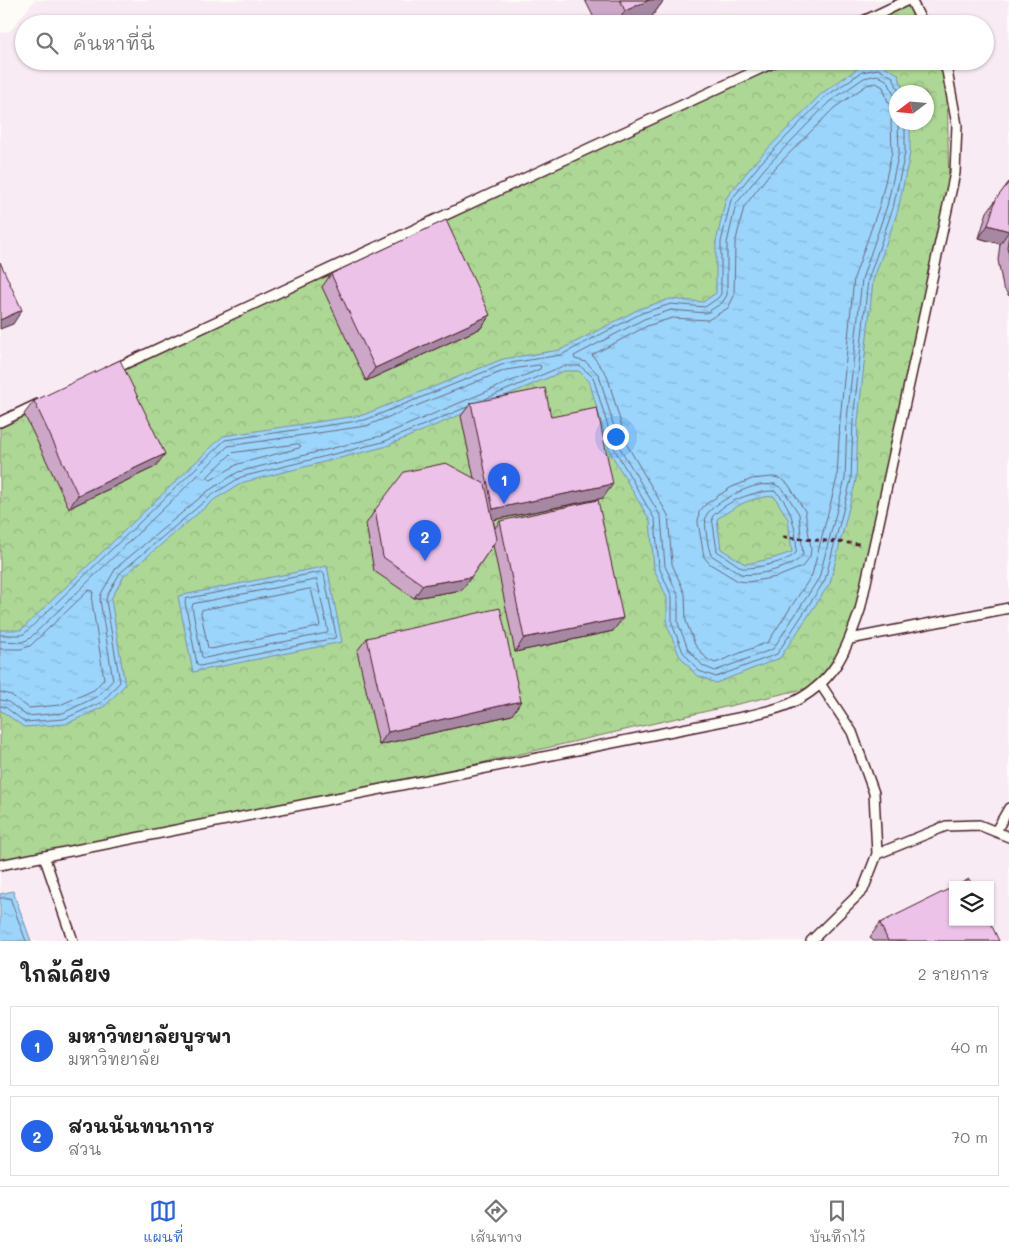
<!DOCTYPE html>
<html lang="th">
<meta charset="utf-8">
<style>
body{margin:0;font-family:Mali,"Playpen Sans Thai",sans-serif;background:#f6f6f6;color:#222}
.controls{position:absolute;right:15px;bottom:15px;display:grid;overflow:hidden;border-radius:0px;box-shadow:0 1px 4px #0004}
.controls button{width:45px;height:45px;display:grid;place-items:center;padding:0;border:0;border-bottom:1px solid #e0e0e0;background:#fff;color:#222;font:25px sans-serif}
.compass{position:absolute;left:889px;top:85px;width:45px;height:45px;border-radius:50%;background:#fff;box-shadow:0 1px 4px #0004;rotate:254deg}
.you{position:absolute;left:615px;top:436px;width:18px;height:18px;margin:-12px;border:4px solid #fff;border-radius:50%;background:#1a73e8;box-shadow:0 0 0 8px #1a73e833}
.badge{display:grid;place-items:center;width:32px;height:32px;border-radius:50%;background:#2563eb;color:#fff;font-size:16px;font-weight:700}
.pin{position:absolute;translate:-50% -41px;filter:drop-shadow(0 1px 2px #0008)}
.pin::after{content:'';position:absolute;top:26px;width:18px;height:15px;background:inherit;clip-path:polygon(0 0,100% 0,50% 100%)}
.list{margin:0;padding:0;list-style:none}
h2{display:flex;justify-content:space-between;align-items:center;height:65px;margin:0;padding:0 20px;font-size:21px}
h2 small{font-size:16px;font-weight:400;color:#767676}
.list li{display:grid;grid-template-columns:32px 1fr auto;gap:15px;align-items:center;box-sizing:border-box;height:80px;margin:0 10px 10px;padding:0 10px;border:1px solid #e0e0e0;border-radius:0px}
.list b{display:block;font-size:19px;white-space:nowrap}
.list p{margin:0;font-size:16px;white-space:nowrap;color:#767676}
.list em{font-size:16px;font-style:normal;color:#767676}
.icon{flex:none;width:28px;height:28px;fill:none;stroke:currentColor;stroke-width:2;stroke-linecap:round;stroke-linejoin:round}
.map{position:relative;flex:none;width:1009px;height:941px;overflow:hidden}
.search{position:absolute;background:#fff;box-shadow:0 1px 4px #0004;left:15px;right:15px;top:15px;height:55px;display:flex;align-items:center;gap:12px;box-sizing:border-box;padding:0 18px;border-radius:28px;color:#767676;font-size:19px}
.sheet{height:245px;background:#fff}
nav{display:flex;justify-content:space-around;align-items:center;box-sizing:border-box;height:70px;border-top:1px solid #e0e0e0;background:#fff;font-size:14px;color:#767676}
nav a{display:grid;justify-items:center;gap:2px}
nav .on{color:#2563eb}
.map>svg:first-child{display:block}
.built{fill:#f8ebf3;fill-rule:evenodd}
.park{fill:url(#park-crowns);stroke:#7c7b60;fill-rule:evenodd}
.water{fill:url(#water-ripples);stroke:#7b8ca8;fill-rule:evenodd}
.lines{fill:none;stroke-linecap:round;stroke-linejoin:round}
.shore{stroke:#6a687e;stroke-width:1}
.service-casing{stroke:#4a1f2b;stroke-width:12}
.path{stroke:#4a1f2b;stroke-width:3;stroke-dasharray:4 4;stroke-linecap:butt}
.service{stroke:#fdfcf7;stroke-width:9}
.wall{fill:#cca7c8;stroke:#4a1f2b}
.shaded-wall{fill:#a688a3;stroke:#4a1f2b}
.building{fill:#edc2e9;stroke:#4a1f2b}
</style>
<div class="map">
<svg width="1009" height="941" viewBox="0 0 1009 941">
<defs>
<pattern id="park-crowns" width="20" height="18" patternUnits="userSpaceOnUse" patternTransform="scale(1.25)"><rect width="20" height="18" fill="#add794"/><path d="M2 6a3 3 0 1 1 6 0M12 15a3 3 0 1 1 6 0" fill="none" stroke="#96b880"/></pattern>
<pattern id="water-ripples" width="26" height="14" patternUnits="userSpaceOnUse" patternTransform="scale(1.25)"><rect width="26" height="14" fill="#9bd5fb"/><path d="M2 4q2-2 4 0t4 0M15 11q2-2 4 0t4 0" fill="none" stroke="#87b6d7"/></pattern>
</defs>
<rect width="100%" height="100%" fill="#fdfcf7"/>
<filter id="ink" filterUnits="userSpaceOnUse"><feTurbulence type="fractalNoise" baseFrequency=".02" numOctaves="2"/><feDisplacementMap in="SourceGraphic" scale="10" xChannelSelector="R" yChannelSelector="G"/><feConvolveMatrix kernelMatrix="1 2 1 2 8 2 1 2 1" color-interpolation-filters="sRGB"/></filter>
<g filter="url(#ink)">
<path class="built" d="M 35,0 L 1009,0 L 1009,941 L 0,941 L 0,33 L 10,31 ZM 24,24 L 985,24 L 985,61 L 24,61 ZM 896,92 L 926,92 L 926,122 L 896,122 ZM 953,885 L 990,885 L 990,922 L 953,922 Z"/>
<path class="park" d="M 908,0 L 923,24 L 857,24 Z
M 777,61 L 942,61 L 947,71 L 949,200 L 860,610 L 821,685 L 289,807 L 0,866 L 0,422 ZM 896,92 L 926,92 L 926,122 L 896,122 Z"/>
<path class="water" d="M 879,63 L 898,74 L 904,92 L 896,92 L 896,122 L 910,123 L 910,153 L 898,210 L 873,281 L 858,421 L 856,480 L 830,583 L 780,658 L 716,683 L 696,675 L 679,655 L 667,625 L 667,598 L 654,569 L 650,521 L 610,452 L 589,381 L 579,371 L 564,371 L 384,447 L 244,482 L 215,499 L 124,576 L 111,599 L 125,685 L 105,706 L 66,724 L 24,727 L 0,710 L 0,630 L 21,630 L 223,436 L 363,415 L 503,359 L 560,350 L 639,309 L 670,299 L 703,302 L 716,293 L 716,242 L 726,198 L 756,161 L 822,93 L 860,67 ZM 774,496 L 788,519 L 792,552 L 771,559 L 745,564 L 721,549 L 717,519 C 738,505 748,498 774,496 Z
M 327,566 L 342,642 L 193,672 L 178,596 Z
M 13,891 L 31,941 L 0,941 L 0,894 Z"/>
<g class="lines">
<path class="shore" d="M 876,83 L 883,87 L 888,102 L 895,110 L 891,121 L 892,152 L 880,204 L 854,278 L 840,420 L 837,478 L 812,575 L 768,642 L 715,663 L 707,659 L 695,645 L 686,621 L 685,594 L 672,564 L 668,515 L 627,445 L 607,375 L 592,355 L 647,326 L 672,318 L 708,320 L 728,308 L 734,296 L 735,244 L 744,207 L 770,173 L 834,108 L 867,85 Z
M 896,100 L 888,81 L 877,75 L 864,78 L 829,102 L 765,168 L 736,204 L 727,243 L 727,295 L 722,303 L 706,313 L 671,310 L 644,319 L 574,356 L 575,359 L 586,362 L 599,375 L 620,448 L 661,517 L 665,566 L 678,595 L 678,623 L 688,649 L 703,666 L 715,671 L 773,649 L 819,578 L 845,479 L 847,420 L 862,279 L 887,206 L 899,152 L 898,122
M 485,399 L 563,366 L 580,366 L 593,377 L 615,450 L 655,520 L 659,567 L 672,597 L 672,624 L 683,652 L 699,671 L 716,677 L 777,654 L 825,580 L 851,480 L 853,421 L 868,280 L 893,208 L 905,153 L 905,122
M 298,444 L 301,446 L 299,448 L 238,464 L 211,480 L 208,478 L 208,476 L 232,453 Z
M 774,477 L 782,479 L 788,484 L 805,511 L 811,548 L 810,557 L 802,567 L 777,577 L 748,582 L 738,581 L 710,564 L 704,557 L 698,522 L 699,512 L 706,504 L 730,488 L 752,479 Z
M 774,484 L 783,489 L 799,514 L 803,555 C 796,567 754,577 741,574 L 711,555 C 708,548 704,524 706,516 C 709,506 744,488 755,486 C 761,484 768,485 774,484 Z
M 774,491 C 791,500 798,536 796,553 C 788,562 754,569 742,568 L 717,551 L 712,517 C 726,501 753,491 774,491 Z
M 322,572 L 324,574 L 336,635 L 335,638 L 200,666 L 197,664 L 185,602 L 186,599 Z
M 317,580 L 328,631 L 327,633 L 205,658 L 202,657 L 192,607 L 193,604 Z
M 311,589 L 320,625 L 318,627 L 211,649 L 208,648 L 201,613 L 202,610 Z
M 0,635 L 21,635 L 24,634 L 225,440 L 365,420 L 504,364 L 561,355 L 642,313 L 671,304 L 705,307 L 718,298 L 721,294 L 721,242 L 731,200 L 760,164 L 825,97 L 862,72 L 878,69 L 893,77 L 899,92
M 0,641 L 22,642 L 29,639 L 228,446 L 366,426 L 506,370 L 538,365 L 541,366 L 540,369 L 381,436 L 238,472 L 208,491 L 116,568 L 101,594 L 100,600 L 113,680 L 98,696 L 63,713 L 27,716 L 7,701 L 0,700
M 0,649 L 21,649 L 30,646 L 89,590 L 93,591 L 92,602 L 104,679 L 94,690 L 60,705 L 29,708 L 11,695 L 0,692
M 0,706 L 5,707 L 25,722 L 64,719 L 102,702 L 120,682 L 106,601 L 107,596 L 120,573 L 212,495 L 241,477 L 383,442 L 467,407
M 0,898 L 10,898 L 26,941"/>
<defs>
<path id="service" d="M 911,0 L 923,24
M 857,24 L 908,0
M 114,369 L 777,61
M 0,422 L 38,404
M 850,639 L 1009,608
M 996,831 L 1009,808
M 877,854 L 946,826 L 979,825 L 1009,837
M 44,856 L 73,941
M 0,865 L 748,716 C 761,712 776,710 789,704 C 834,684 845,653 860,610 L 955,173 L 957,125 L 947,71 L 942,61
M 811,941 L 863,890 L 877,854 L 874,793 L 852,732 L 821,685"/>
</defs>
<use href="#service" class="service-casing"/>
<path class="path" d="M 783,537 L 859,544"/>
<use href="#service" class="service"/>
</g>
<path class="wall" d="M 585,0 L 664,0 L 650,19 L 640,24 L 597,24 Z
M 1009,182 L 1009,296 L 1003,287 L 998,260 L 1000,244 L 979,238 L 987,212 Z
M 331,274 L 490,315 L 481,328 L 366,381 L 322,287 Z
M 34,401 L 155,467 L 69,508 L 24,414 Z
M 471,403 L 551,417 L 603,498 L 493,520 L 495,528 L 500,521 L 613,631 L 515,652 L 493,545 L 462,590 L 414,598 L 374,571 L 366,524 L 375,510 L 474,478 L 461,416 Z
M 367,638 L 512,715 L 379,745 L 357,651 Z
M 880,923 L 999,941 L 873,941 L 870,937 Z"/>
<path class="shaded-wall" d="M 649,0 L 664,0 L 650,19 L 640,24 L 616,24 L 625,11 Z
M 988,225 L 1009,231 L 1000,244 L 979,238 Z
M 22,310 L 13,324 L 0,329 L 0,320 Z
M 490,315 L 481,328 L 366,381 L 375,368 Z
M 165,454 L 155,467 L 69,508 L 78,495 Z
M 613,484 L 603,498 L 483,522 L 493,509 Z
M 471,577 L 462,590 L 414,598 L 423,585 Z
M 623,618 L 613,631 L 515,652 L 524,638 Z
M 521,701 L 512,715 L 379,745 L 388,732 Z"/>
<path class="building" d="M 620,0 L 649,0 L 625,11 Z
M 1009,182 L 1009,231 L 988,225 L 996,199 Z
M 446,220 L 490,315 L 375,368 L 331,274 Z
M 1009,235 L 1009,255 L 1007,247 Z
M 0,262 L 22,310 L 0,320 Z
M 120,360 L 165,454 L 78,495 L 34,401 Z
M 545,388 L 551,417 L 597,408 L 613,484 L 493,509 L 471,403 Z
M 446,463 L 485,484 L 497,539 L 471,577 L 423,585 L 383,557 L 375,510 L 404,472 Z
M 598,500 L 623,618 L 524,638 L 500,521 Z
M 500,608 L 521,701 L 388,732 L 367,638 Z
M 969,879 L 972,885 L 958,885 Z
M 953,887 L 953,922 L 990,922 L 999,941 L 888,941 L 880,923 Z"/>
</g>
</svg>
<div class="controls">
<button><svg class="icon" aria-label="layers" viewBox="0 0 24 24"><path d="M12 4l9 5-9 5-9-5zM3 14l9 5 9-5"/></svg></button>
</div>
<svg class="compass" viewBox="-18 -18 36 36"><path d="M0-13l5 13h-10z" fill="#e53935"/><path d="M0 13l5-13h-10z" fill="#767676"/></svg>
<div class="you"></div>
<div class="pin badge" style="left:504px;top:504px">1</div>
<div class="pin badge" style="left:425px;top:561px">2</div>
<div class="search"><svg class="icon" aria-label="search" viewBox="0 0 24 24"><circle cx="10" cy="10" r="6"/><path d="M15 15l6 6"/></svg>ค้นหาที่นี่</div>
</div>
<section class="sheet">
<h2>ใกล้เคียง<small>2 รายการ</small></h2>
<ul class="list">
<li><span class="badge">1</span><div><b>มหาวิทยาลัยบูรพา</b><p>มหาวิทยาลัย</p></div><em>40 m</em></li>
<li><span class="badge">2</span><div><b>สวนนันทนาการ</b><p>สวน</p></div><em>70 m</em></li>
</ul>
</section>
<nav>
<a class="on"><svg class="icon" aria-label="map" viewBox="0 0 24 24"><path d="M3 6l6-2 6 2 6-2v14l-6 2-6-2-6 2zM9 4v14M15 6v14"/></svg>แผนที่</a>
<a><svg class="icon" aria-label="directions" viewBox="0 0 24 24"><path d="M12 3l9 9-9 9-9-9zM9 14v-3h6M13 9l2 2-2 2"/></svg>เส้นทาง</a>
<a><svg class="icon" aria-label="saved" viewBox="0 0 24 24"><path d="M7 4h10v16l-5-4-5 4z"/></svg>บันทึกไว้</a>
</nav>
